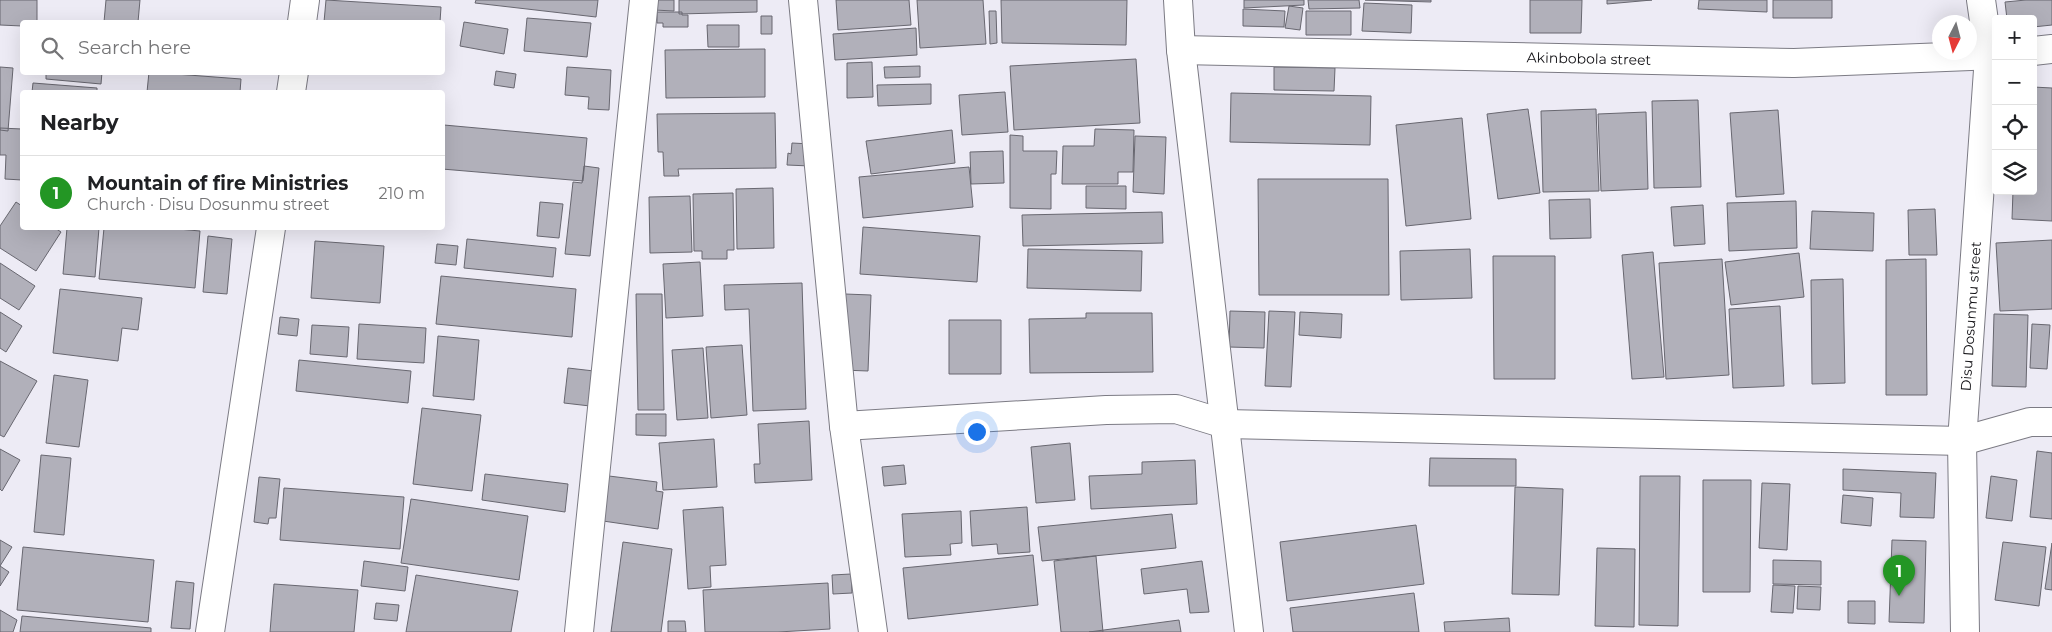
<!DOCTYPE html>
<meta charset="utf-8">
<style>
body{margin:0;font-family:Montserrat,sans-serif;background:#f2f2f2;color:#202124}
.controls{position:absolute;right:15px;top:15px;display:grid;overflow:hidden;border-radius:5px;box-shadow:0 5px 20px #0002}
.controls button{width:45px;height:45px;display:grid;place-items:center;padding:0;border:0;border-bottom:1px solid #e0e0e0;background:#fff;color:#202124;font:25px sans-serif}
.compass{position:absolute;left:1932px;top:15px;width:45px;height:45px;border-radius:50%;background:#fff;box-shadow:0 5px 20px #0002;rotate:186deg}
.you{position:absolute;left:976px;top:431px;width:18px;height:18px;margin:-12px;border:4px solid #fff;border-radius:50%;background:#1a73e8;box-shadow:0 0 0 8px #1a73e833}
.badge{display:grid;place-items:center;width:32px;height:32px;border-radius:50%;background:#239624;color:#fff;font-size:16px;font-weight:700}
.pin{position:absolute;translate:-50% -41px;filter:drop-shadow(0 1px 2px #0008)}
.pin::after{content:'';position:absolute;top:26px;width:18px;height:15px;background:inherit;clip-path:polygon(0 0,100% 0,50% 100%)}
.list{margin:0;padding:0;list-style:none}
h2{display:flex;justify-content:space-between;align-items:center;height:65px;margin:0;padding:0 20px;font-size:21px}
h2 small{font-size:16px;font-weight:400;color:#757577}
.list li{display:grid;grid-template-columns:32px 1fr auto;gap:15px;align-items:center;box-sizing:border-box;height:75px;padding:0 20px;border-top:1px solid #e0e0e0}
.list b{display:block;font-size:19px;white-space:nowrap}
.list p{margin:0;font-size:16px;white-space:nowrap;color:#757577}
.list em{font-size:16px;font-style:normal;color:#757577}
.icon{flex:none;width:28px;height:28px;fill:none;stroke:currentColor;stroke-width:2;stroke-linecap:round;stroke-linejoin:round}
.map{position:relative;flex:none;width:2052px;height:632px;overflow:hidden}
.search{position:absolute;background:#fff;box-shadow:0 5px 20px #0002;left:20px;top:20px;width:425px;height:55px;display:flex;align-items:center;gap:12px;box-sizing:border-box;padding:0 18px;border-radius:5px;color:#757577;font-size:19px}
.panel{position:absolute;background:#fff;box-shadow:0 5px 20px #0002;left:20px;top:90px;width:425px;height:140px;border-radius:5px}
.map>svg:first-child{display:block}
.building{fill:#b1b0ba;stroke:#686770}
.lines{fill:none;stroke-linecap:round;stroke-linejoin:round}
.minor-casing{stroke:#7c7b84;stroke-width:30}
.minor{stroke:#fff;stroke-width:28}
.labels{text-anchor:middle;stroke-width:4;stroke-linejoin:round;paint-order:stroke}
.street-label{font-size:14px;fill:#111014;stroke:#faf9ff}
</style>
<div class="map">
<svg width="2052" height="632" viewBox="0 0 2052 632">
<rect width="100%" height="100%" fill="#edebf5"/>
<path class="building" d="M 0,0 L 37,0 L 37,22 L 22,22 L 22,26 L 0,25 Z
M 106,0 L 140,0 L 138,22 L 104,22 Z
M 326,0 L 441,7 L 440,22 L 324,22 Z
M 476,0 L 598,0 L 596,17 L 475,3 Z
M 654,0 L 674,0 L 674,11 L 654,10 Z
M 679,0 L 757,0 L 757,12 L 679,14 Z
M 836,0 L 909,0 L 911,25 L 838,30 Z
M 917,0 L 983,0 L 986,44 L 920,48 Z
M 1001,0 L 1127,0 L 1126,45 L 1002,43 Z
M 1244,0 L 1304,0 L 1304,5 L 1244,8 Z
M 1308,0 L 1359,0 L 1360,8 L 1309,9 Z
M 1365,0 L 1431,0 L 1431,2 Z
M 1530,0 L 1582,0 L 1581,33 L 1530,33 Z
M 1607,0 L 1652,0 L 1607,4 Z
M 1699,0 L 1767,0 L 1767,12 L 1698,9 Z
M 1773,0 L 1832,0 L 1832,18 L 1773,18 Z
M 2026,0 L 2052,0 L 2052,25 L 2033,27 L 2033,19 L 2007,19 L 2005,2 Z
M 1364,3 L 1412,5 L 1411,33 L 1362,31 Z
M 1289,6 L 1303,8 L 1300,30 L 1285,28 Z
M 1243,9 L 1285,11 L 1284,27 L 1243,26 Z
M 989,11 L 996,11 L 997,43 L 990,44 Z
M 1306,11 L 1351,11 L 1351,35 L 1306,35 Z
M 657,12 L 682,12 L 682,15 L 688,15 L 688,27 L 663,27 L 663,23 L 657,23 Z
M 761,16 L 772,16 L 772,34 L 761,34 Z
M 527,18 L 591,23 L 587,57 L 524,51 Z
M 464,22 L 508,29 L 504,54 L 460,46 Z
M 707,25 L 739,25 L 739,47 L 708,47 Z
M 916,28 L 917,55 L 835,60 L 833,34 Z
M 765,49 L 765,97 L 666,98 L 665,50 Z
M 1136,59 L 1140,123 L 1014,130 L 1010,66 Z
M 872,62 L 873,97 L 847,98 L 847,63 Z
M 920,66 L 920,77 L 885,78 L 884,67 Z
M 0,67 L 13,68 L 8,131 L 0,130 Z
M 567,67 L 611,70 L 609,110 L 588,109 L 589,97 L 565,95 Z
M 1274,67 L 1335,68 L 1334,91 L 1274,90 Z
M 496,71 L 516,74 L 514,88 L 494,85 Z
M 46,72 L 102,72 L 101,84 L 46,79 Z
M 149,72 L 241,79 L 240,92 L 147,92 Z
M 33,83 L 97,88 L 97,92 L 32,92 Z
M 931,84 L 931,104 L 878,106 L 877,85 Z
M 2033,87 L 2052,88 L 2052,221 L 2012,219 L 2013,191 L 2033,191 Z
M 1005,92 L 1008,132 L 962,135 L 959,95 Z
M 1231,93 L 1371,96 L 1370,145 L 1230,142 Z
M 1698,100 L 1701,187 L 1654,188 L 1652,101 Z
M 1528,109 L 1540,193 L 1498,199 L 1487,114 Z
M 1596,109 L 1599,191 L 1543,192 L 1541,111 Z
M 1778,110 L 1784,194 L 1736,197 L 1730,113 Z
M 1646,112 L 1648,189 L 1601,191 L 1598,114 Z
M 775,113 L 776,168 L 678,169 L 679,176 L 664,176 L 663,152 L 658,152 L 657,114 Z
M 1462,118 L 1471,219 L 1406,226 L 1396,125 Z
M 444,125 L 587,138 L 583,181 L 442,169 Z
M 0,128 L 22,129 L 22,180 L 5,179 L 6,155 L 0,155 Z
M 1095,129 L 1134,130 L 1133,172 L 1118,172 L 1118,184 L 1062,184 L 1063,146 L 1094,146 Z
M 952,130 L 955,163 L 871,174 L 866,141 Z
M 1010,135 L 1023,136 L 1023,151 L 1057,151 L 1056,174 L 1051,174 L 1051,209 L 1010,208 Z
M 1135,136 L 1166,137 L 1164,194 L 1133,192 Z
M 792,143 L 811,144 L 810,166 L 787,165 L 788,153 L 791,154 Z
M 1003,151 L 1004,183 L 971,184 L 970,152 Z
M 584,166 L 599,168 L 590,256 L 565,254 L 573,182 L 582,183 Z
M 969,167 L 973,207 L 863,218 L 859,177 Z
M 1258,179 L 1388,179 L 1389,295 L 1259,295 Z
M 1086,186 L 1126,186 L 1126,209 L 1086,208 Z
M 773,188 L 774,248 L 737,249 L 736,189 Z
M 733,193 L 734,250 L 727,250 L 727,259 L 702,259 L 702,251 L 694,251 L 693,194 Z
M 690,196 L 692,252 L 650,253 L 649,197 Z
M 1590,199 L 1591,238 L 1550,239 L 1549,200 Z
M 1796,201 L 1797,248 L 1729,251 L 1727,203 Z
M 16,202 L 22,206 L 22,228 L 55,228 L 61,232 L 36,271 L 0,248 L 0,226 Z
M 540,202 L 563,204 L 559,238 L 537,236 Z
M 1703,205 L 1705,244 L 1674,246 L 1671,207 Z
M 1935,209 L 1937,255 L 1909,255 L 1908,210 Z
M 1812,211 L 1874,213 L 1873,251 L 1810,249 Z
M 1162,212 L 1163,243 L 1023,246 L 1022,215 Z
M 863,227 L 980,236 L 977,282 L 860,274 Z
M 67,228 L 99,228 L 95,277 L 63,274 Z
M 104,228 L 167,228 L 200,231 L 195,288 L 99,279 Z
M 208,236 L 232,239 L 227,294 L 203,292 Z
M 467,239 L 556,248 L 553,277 L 464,268 Z
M 2052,240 L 2052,309 L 2000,311 L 1996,243 Z
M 315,241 L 384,246 L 380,303 L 311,298 Z
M 437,244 L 458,246 L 456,265 L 435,263 Z
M 1028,249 L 1142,251 L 1141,291 L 1027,288 Z
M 1470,249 L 1472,298 L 1401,300 L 1400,251 Z
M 1653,252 L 1664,377 L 1632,379 L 1622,255 Z
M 1799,253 L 1804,297 L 1731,305 L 1725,262 Z
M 1493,256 L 1555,256 L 1555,379 L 1494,379 Z
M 1722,259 L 1729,375 L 1666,379 L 1659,263 Z
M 1926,259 L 1927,395 L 1886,395 L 1886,260 Z
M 700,262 L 703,316 L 666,318 L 663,264 Z
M 0,263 L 35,286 L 19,310 L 0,298 Z
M 441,276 L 576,289 L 572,337 L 436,324 Z
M 1843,279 L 1845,383 L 1812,384 L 1811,280 Z
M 802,283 L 806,409 L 753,411 L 749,309 L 725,310 L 724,285 Z
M 60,289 L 142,298 L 138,330 L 122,328 L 118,361 L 53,353 Z
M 636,294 L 662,294 L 664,410 L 638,410 Z
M 845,294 L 871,295 L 868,371 L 842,370 Z
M 1780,306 L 1784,386 L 1733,388 L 1729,309 Z
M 1230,311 L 1265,312 L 1264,348 L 1229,347 Z
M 1269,311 L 1295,312 L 1291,387 L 1265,386 Z
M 0,312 L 22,326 L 6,352 L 0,348 Z
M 1300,312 L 1342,314 L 1341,338 L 1299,335 Z
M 1086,313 L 1152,313 L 1153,372 L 1030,373 L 1029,319 L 1086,318 Z
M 1994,314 L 2028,315 L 2026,387 L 1992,386 Z
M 280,317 L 299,319 L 297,336 L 278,334 Z
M 949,320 L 1001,320 L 1001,374 L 949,374 Z
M 359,324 L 426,328 L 424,363 L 357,359 Z
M 2032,324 L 2050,325 L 2047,369 L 2030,368 Z
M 312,325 L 349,327 L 347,357 L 310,354 Z
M 438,336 L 479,340 L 474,400 L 433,396 Z
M 742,345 L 747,415 L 711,418 L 706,347 Z
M 703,348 L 708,418 L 677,420 L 672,350 Z
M 299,360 L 411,371 L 408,403 L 296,391 Z
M 0,361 L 37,381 L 4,437 L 0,435 Z
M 568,368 L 594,371 L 590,406 L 564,403 Z
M 54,375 L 88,380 L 79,447 L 46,443 Z
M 422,408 L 481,415 L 472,491 L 413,484 Z
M 636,414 L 666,414 L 666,436 L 636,435 Z
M 809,421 L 812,480 L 755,483 L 754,464 L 760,464 L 758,424 Z
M 714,439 L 717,487 L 663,490 L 659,443 Z
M 1070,443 L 1075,500 L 1036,503 L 1031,447 Z
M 0,449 L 20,460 L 2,491 L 0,489 Z
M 2037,451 L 2052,453 L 2052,519 L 2030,517 Z
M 41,455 L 71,458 L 64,535 L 34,532 Z
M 1430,458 L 1516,459 L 1516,486 L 1429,486 Z
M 1195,460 L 1197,504 L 1091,509 L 1089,476 L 1142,474 L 1142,462 Z
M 904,465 L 906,484 L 884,486 L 882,467 Z
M 1843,469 L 1936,473 L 1934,518 L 1900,517 L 1901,493 L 1843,490 Z
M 485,474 L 568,484 L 565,512 L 482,500 Z
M 609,476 L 657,482 L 656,491 L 663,492 L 658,529 L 603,521 Z
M 1640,476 L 1680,476 L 1678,626 L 1639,625 Z
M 1991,476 L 2017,480 L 2012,521 L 1986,518 Z
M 259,477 L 280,479 L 276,518 L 269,518 L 268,524 L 254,522 Z
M 1703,480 L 1751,480 L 1750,592 L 1703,592 Z
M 1762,483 L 1790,484 L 1787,550 L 1759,548 Z
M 1515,487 L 1563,489 L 1559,595 L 1512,594 Z
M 284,488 L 404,497 L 400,549 L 280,540 Z
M 1843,495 L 1873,498 L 1871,526 L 1841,523 Z
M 411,499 L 528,516 L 519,580 L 401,563 Z
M 723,507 L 726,565 L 710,566 L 711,587 L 688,589 L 683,510 Z
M 1027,507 L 1030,552 L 998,554 L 997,544 L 972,546 L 970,511 Z
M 961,511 L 962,543 L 950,544 L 951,555 L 905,557 L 902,514 Z
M 1172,514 L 1176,548 L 1042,561 L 1038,527 Z
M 1416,525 L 1424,584 L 1287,601 L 1280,542 Z
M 0,540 L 12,547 L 0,566 Z
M 1892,540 L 1926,541 L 1924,623 L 1889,622 Z
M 623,542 L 672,549 L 661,632 L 611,632 Z
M 2003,542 L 2046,547 L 2039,606 L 1995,600 Z
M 2052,543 L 2052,590 L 2045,589 Z
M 23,547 L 154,560 L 148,622 L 17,610 Z
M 1597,548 L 1635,549 L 1634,627 L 1595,626 Z
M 1033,555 L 1038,605 L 908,619 L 903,568 Z
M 1096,556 L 1103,632 L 1061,632 L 1054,561 Z
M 1773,560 L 1821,561 L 1821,585 L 1773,584 Z
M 364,561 L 408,567 L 405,591 L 361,586 Z
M 1202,561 L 1209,612 L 1190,613 L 1187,589 L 1144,594 L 1141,569 Z
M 0,566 L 9,572 L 0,586 Z
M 851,574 L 852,593 L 833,594 L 832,575 Z
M 416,575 L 518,591 L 511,632 L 406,632 Z
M 176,581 L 194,583 L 190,629 L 171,628 Z
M 828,583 L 830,629 L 778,632 L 705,632 L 703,590 Z
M 274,584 L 358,590 L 354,632 L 270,632 Z
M 1773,585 L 1795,586 L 1793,613 L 1771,612 Z
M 1798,586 L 1821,587 L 1820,610 L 1797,609 Z
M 1414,593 L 1419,632 L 1293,632 L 1290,608 Z
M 1848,601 L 1875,601 L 1875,624 L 1848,623 Z
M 376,603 L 399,605 L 397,621 L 374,619 Z
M 0,610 L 17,620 L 13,632 L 0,632 Z
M 22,616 L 151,628 L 151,632 L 20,632 Z
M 1509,618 L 1510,632 L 1445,632 L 1444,622 Z
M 1179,620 L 1181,632 L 1089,632 Z
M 668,621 L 685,621 L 686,632 L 668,632 Z"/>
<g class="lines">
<defs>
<g id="minor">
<path d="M 803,0 L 844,426 L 873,632"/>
<path d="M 1178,0 L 1181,50 L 1249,632"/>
<path d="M 302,22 L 305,0"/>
<path id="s1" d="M 1181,50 L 1794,63 L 1996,55"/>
<path d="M 2033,51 L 2052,49"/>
<path d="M 291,92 L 294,72"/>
<path d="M 844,426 L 1106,410 L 1176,409 L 1225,424 L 1962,441 L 2030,422 L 2052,422"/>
<path d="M 210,632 L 271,228"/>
<path d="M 579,632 L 644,0"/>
<path id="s2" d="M 1965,632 L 1962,441 L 1989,56 L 1981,0"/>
</g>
</defs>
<use href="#minor" class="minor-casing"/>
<use href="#minor" class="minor"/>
</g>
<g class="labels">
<g class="street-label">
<text dy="5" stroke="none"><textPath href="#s1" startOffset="408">Akinbobola street</textPath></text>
<text dy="5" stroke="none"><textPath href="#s2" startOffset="316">Disu Dosunmu street</textPath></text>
</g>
</g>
</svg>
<div class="controls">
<button>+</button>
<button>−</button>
<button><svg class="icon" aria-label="locate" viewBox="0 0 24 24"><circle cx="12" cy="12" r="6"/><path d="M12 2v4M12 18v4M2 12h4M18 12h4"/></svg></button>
<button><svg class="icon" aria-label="layers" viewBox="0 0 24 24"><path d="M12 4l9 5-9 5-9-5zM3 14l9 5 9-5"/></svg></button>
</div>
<svg class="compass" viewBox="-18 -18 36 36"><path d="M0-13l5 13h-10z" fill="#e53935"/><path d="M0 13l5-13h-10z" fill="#757577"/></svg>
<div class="you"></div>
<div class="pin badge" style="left:1899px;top:596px">1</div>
<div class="search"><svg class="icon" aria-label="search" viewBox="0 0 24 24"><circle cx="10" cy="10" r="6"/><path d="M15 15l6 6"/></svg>Search here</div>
<section class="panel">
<h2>Nearby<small></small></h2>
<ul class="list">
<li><span class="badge">1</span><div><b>Mountain of fire Ministries</b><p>Church · Disu Dosunmu street</p></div><em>210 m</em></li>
</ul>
</section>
</div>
